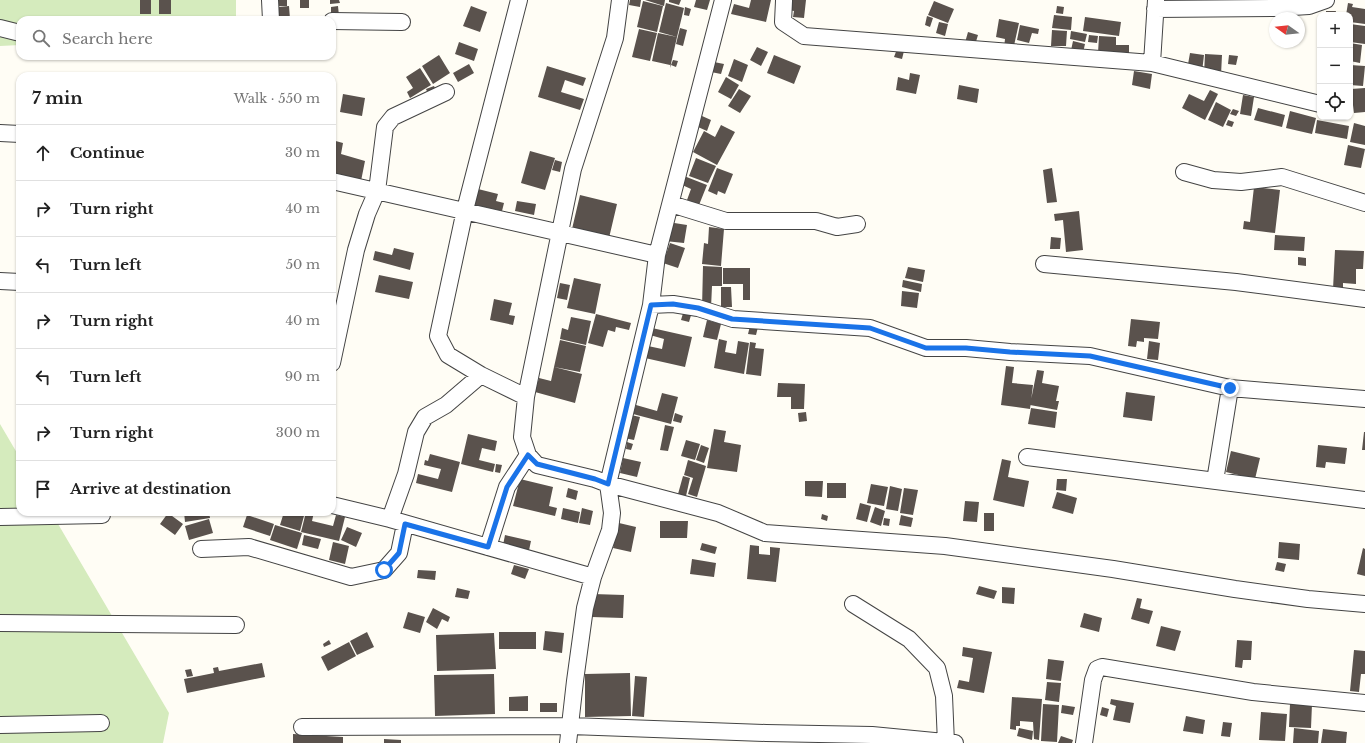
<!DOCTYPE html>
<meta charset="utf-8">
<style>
body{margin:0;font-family:"Libre Baskerville",serif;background:#f6f6f6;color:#222}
.controls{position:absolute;right:12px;top:12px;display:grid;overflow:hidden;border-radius:8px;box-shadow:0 1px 3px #0004}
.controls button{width:36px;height:36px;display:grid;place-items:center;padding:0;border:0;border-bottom:1px solid #e0e0e0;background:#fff;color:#222;font:20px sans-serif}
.compass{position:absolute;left:1269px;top:12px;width:36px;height:36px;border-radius:50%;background:#fff;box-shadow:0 1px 3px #0004;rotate:285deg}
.stop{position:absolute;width:12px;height:12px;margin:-9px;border:3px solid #1a73e8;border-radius:50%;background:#fff}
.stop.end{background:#1a73e8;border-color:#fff;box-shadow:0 1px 4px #0008}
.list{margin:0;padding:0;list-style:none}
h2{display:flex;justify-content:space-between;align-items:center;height:52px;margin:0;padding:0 16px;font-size:17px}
h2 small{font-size:13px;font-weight:400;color:#767676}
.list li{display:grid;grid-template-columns:26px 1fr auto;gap:12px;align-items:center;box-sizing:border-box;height:56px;padding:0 16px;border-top:1px solid #e0e0e0}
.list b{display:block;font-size:15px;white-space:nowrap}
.list em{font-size:13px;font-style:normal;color:#767676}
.icon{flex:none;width:22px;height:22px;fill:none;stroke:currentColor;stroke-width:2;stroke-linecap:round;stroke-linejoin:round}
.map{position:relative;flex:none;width:1365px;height:743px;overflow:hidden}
.search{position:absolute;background:#fff;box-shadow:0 1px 3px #0004;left:16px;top:16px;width:320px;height:44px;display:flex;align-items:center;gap:10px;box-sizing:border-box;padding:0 14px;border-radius:12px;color:#767676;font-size:15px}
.panel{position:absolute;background:#fff;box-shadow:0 1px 3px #0004;left:16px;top:72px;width:320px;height:444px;border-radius:12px}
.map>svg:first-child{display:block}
.green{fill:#d5ebbd}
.building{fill:#5a524d}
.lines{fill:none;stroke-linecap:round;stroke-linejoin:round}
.minor-casing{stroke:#444;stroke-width:18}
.minor{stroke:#fff;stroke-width:16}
.route{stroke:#1a73e8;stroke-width:5}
</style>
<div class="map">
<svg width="1365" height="743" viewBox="0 0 1365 743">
<rect width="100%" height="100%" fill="#fffdf5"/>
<path class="green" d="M 0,0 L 236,0 L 236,20 L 20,20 L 20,45 L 0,46 Z
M 0,424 L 20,458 L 20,512 L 51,512 L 169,713 L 163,743 L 0,743 Z"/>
<path class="building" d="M 140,0 L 151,0 L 151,14 L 140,14 Z
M 159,0 L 171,0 L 171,14 L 159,14 Z
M 279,0 L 287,0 L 287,6 L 279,6 Z
M 300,0 L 309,0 L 309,8 L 300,8 Z
M 330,0 L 339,0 L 340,3 L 330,4 Z
M 630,0 L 641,0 L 640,7 L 629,5 Z
M 645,0 L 665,0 L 664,6 Z
M 669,0 L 681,0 L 679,5 L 669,2 Z
M 696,0 L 710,0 L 707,10 L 694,7 Z
M 751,0 L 771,0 L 766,22 L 731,14 L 734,4 L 749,8 Z
M 789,0 L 806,0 L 804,18 L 793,17 L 794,11 L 788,10 Z
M 643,1 L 663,6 L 657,32 L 637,27 Z
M 934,1 L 954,9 L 948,23 L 928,15 Z
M 666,3 L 684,8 L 677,37 L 659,32 Z
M 1348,3 L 1353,4 L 1352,7 L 1365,9 L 1365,24 L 1350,22 L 1350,15 L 1346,15 Z
M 289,6 L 290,19 L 279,20 L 278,7 Z
M 338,6 L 339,16 L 331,16 L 331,7 Z
M 471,6 L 487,12 L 480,32 L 463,26 Z
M 1057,6 L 1064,7 L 1063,14 L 1056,13 Z
M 685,7 L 691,9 L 689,16 L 684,15 Z
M 1326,11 L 1336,11 L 1335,15 L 1326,15 Z
M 1054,15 L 1072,17 L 1071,30 L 1052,28 Z
M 927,16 L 933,18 L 930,27 L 925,25 Z
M 1085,17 L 1121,22 L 1119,36 L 1083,31 Z
M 999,19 L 1019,23 L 1013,50 L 1004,48 L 1005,39 L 996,37 Z
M 939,22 L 948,24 L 945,36 L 936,33 Z
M 1350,24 L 1365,26 L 1365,44 L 1350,42 Z
M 1020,25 L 1039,29 L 1038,34 L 1032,33 L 1029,43 L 1017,40 Z
M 680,28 L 687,30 L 683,46 L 676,44 Z
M 639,29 L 657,33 L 650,61 L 632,57 Z
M 1052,30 L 1067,31 L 1066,46 L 1051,46 Z
M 1071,31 L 1087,34 L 1085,42 L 1070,39 Z
M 968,32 L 978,35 L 974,48 L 964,46 Z
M 658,33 L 677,37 L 670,68 L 670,65 L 652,61 Z
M 1089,35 L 1098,36 L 1097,43 L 1088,42 Z
M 1099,36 L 1116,37 L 1116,45 L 1129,45 L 1129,54 L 1098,53 Z
M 1073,41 L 1085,44 L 1082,57 L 1070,55 Z
M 459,42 L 478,49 L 474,61 L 455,54 Z
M 1350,43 L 1362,45 L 1360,63 L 1350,61 Z
M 757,47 L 768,52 L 761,66 L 750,60 Z
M 897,49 L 904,51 L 902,59 L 894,57 Z
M 1190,53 L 1204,55 L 1202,72 L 1187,70 Z
M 1205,54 L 1222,55 L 1221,75 L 1204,74 Z
M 439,55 L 450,73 L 433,84 L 422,66 Z
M 774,55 L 801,66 L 794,84 L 767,73 Z
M 1229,55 L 1238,56 L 1236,65 L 1228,64 Z
M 734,59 L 748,65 L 742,82 L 728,76 Z
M 673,60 L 678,61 L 676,67 L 671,65 Z
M 714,62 L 724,64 L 721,74 L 711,72 Z
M 469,64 L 474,73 L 458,82 L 453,73 Z
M 1350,65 L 1365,66 L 1363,86 L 1350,85 Z
M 547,66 L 586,78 L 583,86 L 565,80 L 561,92 L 584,99 L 580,110 L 538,97 Z
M 420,68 L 431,85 L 410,98 L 407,92 L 413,88 L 406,77 Z
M 1134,71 L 1152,74 L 1150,89 L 1132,85 Z
M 910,73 L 920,75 L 916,94 L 896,90 L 898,77 L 909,80 Z
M 726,77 L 739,85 L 731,99 L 718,92 Z
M 959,85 L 979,89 L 977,103 L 957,99 Z
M 434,86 L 436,90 L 428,94 L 426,89 Z
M 1365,88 L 1365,112 L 1354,113 L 1351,89 Z
M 739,89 L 751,96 L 740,113 L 728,106 Z
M 1210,90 L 1218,94 L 1205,120 L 1182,108 L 1189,94 L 1204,101 Z
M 343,94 L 365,98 L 362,116 L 340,112 Z
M 1243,95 L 1254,97 L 1251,116 L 1240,114 Z
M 1216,102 L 1231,110 L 1223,127 L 1208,120 Z
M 1258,108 L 1285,115 L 1282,127 L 1254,120 Z
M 1233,109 L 1239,111 L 1236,116 L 1230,114 Z
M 1290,111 L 1316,118 L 1312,134 L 1286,128 Z
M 702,116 L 711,120 L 707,131 L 698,127 Z
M 1228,120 L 1234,122 L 1232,127 L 1226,125 Z
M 1317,120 L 1349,126 L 1347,139 L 1315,133 Z
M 1354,123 L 1365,126 L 1365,145 L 1350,142 Z
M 721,125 L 735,132 L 717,165 L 693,152 L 704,131 L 715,137 Z
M 332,140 L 343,143 L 341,154 L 365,161 L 361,181 L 332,173 Z
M 1348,145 L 1365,149 L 1361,168 L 1344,165 Z
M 530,151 L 555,158 L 545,190 L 521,183 Z
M 696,158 L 716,166 L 708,183 L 689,176 Z
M 555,160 L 562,162 L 560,172 L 552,170 Z
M 717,168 L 733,174 L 725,194 L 718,191 L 717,195 L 708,191 Z
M 1052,168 L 1057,202 L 1047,203 L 1043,170 Z
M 684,176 L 707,185 L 699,205 L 687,200 L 691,189 L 680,184 Z
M 1254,187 L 1280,190 L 1275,233 L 1243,229 L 1244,221 L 1250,222 Z
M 478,189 L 498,194 L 496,201 L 504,203 L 502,211 L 475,205 Z
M 580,195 L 617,204 L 609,238 L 572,229 Z
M 517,201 L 536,204 L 534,215 L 515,211 Z
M 1079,211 L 1083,250 L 1066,252 L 1063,220 L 1055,221 L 1054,214 Z
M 668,222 L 687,225 L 684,243 L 665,241 Z
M 709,227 L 724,229 L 721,266 L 702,264 L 704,243 L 708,244 Z
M 1275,235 L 1305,237 L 1304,251 L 1274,250 Z
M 1051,237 L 1061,238 L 1060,249 L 1050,249 Z
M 670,243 L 685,248 L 678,268 L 663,263 Z
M 394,248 L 414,253 L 410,270 L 373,260 L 375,251 L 392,255 Z
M 1335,250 L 1364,251 L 1363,269 L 1356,269 L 1356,284 L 1343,283 L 1343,290 L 1333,289 Z
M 1298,257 L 1306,258 L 1306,266 L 1298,265 Z
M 703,266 L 722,267 L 722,286 L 712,286 L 711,308 L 702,308 Z
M 908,267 L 925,270 L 923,282 L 905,278 Z
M 723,268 L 750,268 L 750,300 L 743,300 L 743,284 L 723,284 Z
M 379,275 L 413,282 L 409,299 L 375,292 Z
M 574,278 L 601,284 L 595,314 L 567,308 Z
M 903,280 L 922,284 L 921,292 L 902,287 Z
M 560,283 L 570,285 L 567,300 L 557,298 Z
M 721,287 L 731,287 L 732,307 L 721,307 Z
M 902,291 L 919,293 L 917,308 L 901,306 Z
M 494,299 L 512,303 L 509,315 L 515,316 L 513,325 L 490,320 Z
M 684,310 L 692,312 L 689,322 L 681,320 Z
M 596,314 L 631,323 L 629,330 L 616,327 L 615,332 L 608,330 L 603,347 L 588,343 Z
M 571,317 L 591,321 L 586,345 L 560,339 L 562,328 L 568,330 Z
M 1131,319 L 1160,322 L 1158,339 L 1144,338 L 1144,342 L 1137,341 L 1136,347 L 1128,346 Z
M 707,320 L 721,324 L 717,340 L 703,337 Z
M 750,326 L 758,327 L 756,335 L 748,334 Z
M 652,328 L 692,337 L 685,367 L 645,358 L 648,346 L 662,349 L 664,339 L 650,335 Z
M 719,339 L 727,341 L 725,352 L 736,354 L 738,341 L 749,343 L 744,374 L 714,368 Z
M 560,340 L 586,346 L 580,372 L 554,367 Z
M 1149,341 L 1160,343 L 1158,360 L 1147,359 Z
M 750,342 L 756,343 L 755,348 L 764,349 L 761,376 L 746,374 Z
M 1006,366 L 1014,367 L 1012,383 L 1033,385 L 1030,409 L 1001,405 Z
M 554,367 L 582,374 L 575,403 L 535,392 L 539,378 L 551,381 Z
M 1037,370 L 1044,371 L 1042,383 L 1059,386 L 1056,401 L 1059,401 L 1057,410 L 1030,405 Z
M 778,383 L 805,384 L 804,409 L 791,409 L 791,397 L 777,397 Z
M 1126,392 L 1155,396 L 1152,421 L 1123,417 Z
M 662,393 L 678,397 L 671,424 L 633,414 L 636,405 L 657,411 Z
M 1031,408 L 1057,412 L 1055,428 L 1028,424 Z
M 806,412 L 807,421 L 799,422 L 798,413 Z
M 675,413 L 683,416 L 681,423 L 673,421 Z
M 631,415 L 640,417 L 634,440 L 624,438 Z
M 665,425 L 674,427 L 668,451 L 660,450 Z
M 714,429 L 726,431 L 724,442 L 741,445 L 737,472 L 707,468 Z
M 1364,432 L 1365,432 L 1365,450 L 1362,450 Z
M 468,434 L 497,441 L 495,451 L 482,448 L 479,460 L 495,464 L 493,472 L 461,464 Z
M 686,440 L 700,444 L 695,460 L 681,456 Z
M 627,442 L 633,444 L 631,450 L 626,449 Z
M 701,445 L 709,448 L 704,463 L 696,460 Z
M 1318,445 L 1347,448 L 1345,464 L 1326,462 L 1325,468 L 1316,467 Z
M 1231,451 L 1260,458 L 1255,479 L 1226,472 Z
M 430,454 L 460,462 L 452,492 L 416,483 L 418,474 L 438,479 L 441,469 L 424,465 L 425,460 L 428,461 Z
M 623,458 L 641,462 L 637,477 L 620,473 Z
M 1002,459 L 1011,461 L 1008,477 L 1029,481 L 1024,507 L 993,500 Z
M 688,460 L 706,466 L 697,497 L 688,494 L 693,478 L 684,475 Z
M 496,464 L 502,465 L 500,473 L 495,472 Z
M 683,476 L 690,478 L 686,496 L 678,494 Z
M 520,479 L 553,487 L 549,506 L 557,508 L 555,516 L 513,506 Z
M 1057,479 L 1067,479 L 1066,491 L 1056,490 Z
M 805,481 L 823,481 L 822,497 L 805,496 Z
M 827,483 L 846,483 L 846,498 L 827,498 Z
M 871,484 L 888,487 L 884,506 L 867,503 Z
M 890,486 L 902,489 L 898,511 L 886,509 Z
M 568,488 L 578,491 L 576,500 L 566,497 Z
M 904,488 L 918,490 L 913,515 L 900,513 Z
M 1057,492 L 1077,498 L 1073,514 L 1052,508 Z
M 965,501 L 979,502 L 977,522 L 963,521 Z
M 860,503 L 871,506 L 867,522 L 856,519 Z
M 875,507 L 885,511 L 881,526 L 870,522 Z
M 563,508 L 580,512 L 578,523 L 561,519 Z
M 582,508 L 593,511 L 590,525 L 579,523 Z
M 184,512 L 209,512 L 210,518 L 185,522 Z
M 213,512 L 246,512 L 246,513 L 213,516 Z
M 284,512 L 297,515 L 298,512 L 305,512 L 300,531 L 280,525 Z
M 306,512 L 314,512 L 312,521 L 333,526 L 336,515 L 345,517 L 339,541 L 301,532 Z
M 168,513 L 183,524 L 175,535 L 160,524 Z
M 984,513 L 994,513 L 994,531 L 984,531 Z
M 822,514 L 828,516 L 827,521 L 821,519 Z
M 247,515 L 274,524 L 270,536 L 243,527 Z
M 901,515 L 913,518 L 911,527 L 899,525 Z
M 884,518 L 890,519 L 889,526 L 883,525 Z
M 209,519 L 213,533 L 189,540 L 185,526 Z
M 660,521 L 688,521 L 687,538 L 660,538 Z
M 619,523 L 636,527 L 631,552 L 613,548 Z
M 275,525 L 302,533 L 297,549 L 270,540 Z
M 347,527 L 362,533 L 356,547 L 341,540 Z
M 304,535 L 321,539 L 318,549 L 302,545 Z
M 505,535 L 531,541 L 528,555 L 503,545 Z
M 333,542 L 349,546 L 345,564 L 329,560 Z
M 1279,542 L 1300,544 L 1299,560 L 1278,558 Z
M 702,543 L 717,547 L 715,554 L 700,550 Z
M 750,545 L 759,546 L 759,554 L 770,555 L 770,547 L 780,548 L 776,582 L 747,579 Z
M 1363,548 L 1365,549 L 1365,576 L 1357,574 Z
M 692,559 L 716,563 L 714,577 L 690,574 Z
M 1277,562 L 1286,564 L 1284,572 L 1275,570 Z
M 514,565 L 529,569 L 525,579 L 511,574 Z
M 418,570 L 436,571 L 435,580 L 417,578 Z
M 979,586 L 997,591 L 994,599 L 976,594 Z
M 1002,587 L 1015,588 L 1014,604 L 1002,603 Z
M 457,588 L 470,591 L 468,599 L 455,597 Z
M 593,594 L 624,595 L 623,618 L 592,617 Z
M 1137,598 L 1142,599 L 1140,608 L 1153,611 L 1149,624 L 1131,619 Z
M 433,608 L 450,617 L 448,622 L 442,619 L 437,629 L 426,622 Z
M 408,612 L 425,617 L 420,633 L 403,628 Z
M 1084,613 L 1102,618 L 1099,632 L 1080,627 Z
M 1161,626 L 1181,631 L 1175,651 L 1156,646 Z
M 545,631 L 564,633 L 562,653 L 543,650 Z
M 367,632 L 374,647 L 357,655 L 350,641 Z
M 499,632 L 536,632 L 536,649 L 499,649 Z
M 494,633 L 496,669 L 437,671 L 436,635 Z
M 329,640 L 331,644 L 324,647 L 323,644 Z
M 1237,640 L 1252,641 L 1251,660 L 1243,660 L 1242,668 L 1235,667 Z
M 349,642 L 356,656 L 328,671 L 321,657 Z
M 963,647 L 992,652 L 984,693 L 957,688 L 959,680 L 969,682 L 973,658 L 962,656 Z
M 1354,650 L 1365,651 L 1365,674 L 1361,674 L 1359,692 L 1350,691 Z
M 1048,659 L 1064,661 L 1061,681 L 1046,679 Z
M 262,663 L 265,677 L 187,693 L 184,679 L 214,673 L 213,668 L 218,667 L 219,671 Z
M 191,669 L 193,676 L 187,677 L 185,670 Z
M 630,673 L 631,716 L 585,717 L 585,674 Z
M 494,674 L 495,714 L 435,716 L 434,675 Z
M 635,676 L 647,677 L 644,717 L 632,716 Z
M 1047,682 L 1061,683 L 1059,702 L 1045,700 Z
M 528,696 L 528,711 L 509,711 L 509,697 Z
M 1012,697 L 1042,699 L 1039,740 L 1034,739 L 1033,722 L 1020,721 L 1020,726 L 1016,726 L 1016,730 L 1010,729 Z
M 1111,699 L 1134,703 L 1130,723 L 1113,720 L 1116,706 L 1110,704 Z
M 540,703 L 557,703 L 557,712 L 540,712 Z
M 1043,704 L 1059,705 L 1057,742 L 1041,741 Z
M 1290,704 L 1312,704 L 1311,728 L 1289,727 Z
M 1062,705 L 1075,707 L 1073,715 L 1061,713 Z
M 1102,707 L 1109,709 L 1107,717 L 1100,715 Z
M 1261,712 L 1287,714 L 1285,741 L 1259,740 Z
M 1186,716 L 1205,720 L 1203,734 L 1183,731 Z
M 1223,722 L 1232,723 L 1230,737 L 1221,736 Z
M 1019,728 L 1033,731 L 1032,740 L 1017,736 Z
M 1294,728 L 1319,731 L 1318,743 L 1293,743 Z
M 1323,729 L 1347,732 L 1346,743 L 1321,743 Z
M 293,734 L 343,737 L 343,743 L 293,743 Z
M 1061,736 L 1073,740 L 1072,743 L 1058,743 Z
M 384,739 L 401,740 L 401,743 L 384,743 Z"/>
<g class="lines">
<defs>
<path id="minor" d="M 270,0 L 271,20
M 519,0 L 465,210 L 438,336 L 448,355 L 481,375 L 526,397
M 784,1 L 783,22 L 804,36 L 1152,63 L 1320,104
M 1155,9 L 1277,8 L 1309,6 L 1326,0
M 332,21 L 402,22
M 0,28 L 20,33
M 1152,63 L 1156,0
M 0,133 L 20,134
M 1184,172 L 1213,180 L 1241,182 L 1282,177 L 1365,203
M 332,181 L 657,255
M 671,204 L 726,221 L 816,221 L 837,227 L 857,224
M 1044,264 L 1236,282 L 1365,299
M 0,281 L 20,282
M 651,305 L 657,255 L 723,0
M 332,363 L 356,250 L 367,214 L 377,191 L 385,127 L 393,117 L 446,92
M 1365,399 L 1230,388 L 1090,356 L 1010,352 L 966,348 L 926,348 L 870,328 L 733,319 L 698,308 L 673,304 L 651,305 L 608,484 L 718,513 L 765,533 L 945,546 L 1113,569 L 1235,589 L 1308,599 L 1365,604
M 1027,457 L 1365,500
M 1215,481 L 1230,388
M 332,505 L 390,519 L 593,577
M 0,517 L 102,515
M 390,519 L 406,474 L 416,432 L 425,417 L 446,405 L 481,375
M 488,547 L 507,487 L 528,455
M 201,549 L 249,547 L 351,577 L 384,570 L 399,553 L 405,524
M 853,604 L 909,639 L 937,668 L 944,696 L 946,743
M 0,623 L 236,625
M 0,725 L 101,723
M 302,727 L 571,726 L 766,733 L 872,735 L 955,743
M 568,743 L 575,681 L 585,608 L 593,577 L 610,530 L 612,513 L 608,484 L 595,479 L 537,465 L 528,455 L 522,437 L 526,397 L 573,169 L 615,38 L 620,0
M 1084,743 L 1093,680 L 1097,669 L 1102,667 L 1253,692 L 1365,703"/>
</defs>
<use href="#minor" class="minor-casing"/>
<use href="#minor" class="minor"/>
</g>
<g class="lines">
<path class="route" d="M 384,570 L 399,553 L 405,524 L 488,547 L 507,487 L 528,455 L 537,464 L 595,479 L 608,484 L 651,305 L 673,304 L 698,308 L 732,319 L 870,328 L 926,348 L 966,348 L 1010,352 L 1090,356 L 1230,388"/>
</g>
</svg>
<div class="controls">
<button>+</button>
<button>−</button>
<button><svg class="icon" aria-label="locate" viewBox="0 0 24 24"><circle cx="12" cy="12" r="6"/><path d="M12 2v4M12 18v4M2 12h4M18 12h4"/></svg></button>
</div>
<svg class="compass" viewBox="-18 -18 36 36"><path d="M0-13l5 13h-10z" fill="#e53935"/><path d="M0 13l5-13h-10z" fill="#767676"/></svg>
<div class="stop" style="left:384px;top:570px"></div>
<div class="stop end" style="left:1230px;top:388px"></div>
<div class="search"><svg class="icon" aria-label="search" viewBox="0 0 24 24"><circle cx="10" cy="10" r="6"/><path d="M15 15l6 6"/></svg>Search here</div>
<section class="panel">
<h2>7 min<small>Walk · 550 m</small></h2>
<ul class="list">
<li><svg class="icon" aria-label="ahead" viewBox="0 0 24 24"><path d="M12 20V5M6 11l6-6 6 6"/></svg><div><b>Continue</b></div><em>30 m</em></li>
<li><svg class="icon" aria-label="right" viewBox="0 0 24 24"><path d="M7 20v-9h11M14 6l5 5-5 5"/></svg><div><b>Turn right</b></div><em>40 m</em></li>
<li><svg class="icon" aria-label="left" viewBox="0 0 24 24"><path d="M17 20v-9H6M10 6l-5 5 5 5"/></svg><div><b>Turn left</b></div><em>50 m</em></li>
<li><svg class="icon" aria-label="right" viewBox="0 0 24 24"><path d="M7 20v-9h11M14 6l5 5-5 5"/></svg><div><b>Turn right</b></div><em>40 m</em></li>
<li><svg class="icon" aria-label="left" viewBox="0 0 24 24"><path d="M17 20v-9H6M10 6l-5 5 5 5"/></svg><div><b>Turn left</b></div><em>90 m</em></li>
<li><svg class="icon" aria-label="right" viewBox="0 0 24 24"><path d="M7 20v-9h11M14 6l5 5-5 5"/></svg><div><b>Turn right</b></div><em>300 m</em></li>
<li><svg class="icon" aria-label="arrive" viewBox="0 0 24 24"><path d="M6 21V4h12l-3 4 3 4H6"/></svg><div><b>Arrive at destination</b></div></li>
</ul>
</section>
</div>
